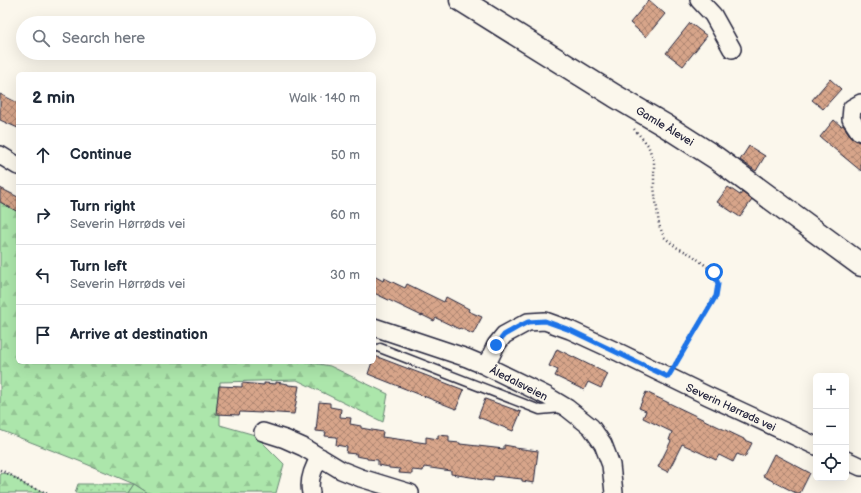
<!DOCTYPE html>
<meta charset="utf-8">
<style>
body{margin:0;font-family:"Balsamiq Sans",sans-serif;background:#f6f6f7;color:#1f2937}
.controls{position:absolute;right:12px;bottom:12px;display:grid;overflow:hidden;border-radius:6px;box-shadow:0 4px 16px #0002}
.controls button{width:36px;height:36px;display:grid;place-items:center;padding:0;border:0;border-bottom:1px solid #e0e1e3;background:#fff;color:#1f2937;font:20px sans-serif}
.stop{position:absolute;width:12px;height:12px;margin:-9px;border:3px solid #1a73e8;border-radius:50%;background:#fff}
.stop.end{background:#1a73e8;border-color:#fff;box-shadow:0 1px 4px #0008}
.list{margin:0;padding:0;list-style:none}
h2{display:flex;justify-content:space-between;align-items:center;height:52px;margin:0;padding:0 16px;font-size:17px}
h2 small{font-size:13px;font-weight:400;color:#747a83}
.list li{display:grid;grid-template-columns:26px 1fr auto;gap:12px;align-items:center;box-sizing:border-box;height:60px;padding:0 16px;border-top:1px solid #e0e1e3}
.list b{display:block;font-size:15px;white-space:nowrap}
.list p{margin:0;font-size:13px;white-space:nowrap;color:#747a83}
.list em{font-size:13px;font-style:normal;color:#747a83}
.icon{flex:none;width:22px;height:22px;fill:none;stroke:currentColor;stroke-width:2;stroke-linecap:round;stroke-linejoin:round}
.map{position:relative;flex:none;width:861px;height:493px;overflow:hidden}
.search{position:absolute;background:#fff;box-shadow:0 4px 16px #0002;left:16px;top:16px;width:360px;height:44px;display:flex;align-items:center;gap:10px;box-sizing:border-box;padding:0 14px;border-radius:22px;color:#747a83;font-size:15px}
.panel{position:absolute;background:#fff;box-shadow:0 4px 16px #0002;left:16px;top:72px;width:360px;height:292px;border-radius:6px}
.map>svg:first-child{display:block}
.grass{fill:url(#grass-dots);stroke:#678473}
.forest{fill:url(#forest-firs);stroke:#678473}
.pitch{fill:#ace6ab;stroke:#678473}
.building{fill:url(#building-cross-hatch);stroke:#22223b}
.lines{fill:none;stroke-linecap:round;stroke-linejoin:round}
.service-casing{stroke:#22223b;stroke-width:11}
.minor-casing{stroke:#22223b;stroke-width:20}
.secondary-casing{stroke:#22223b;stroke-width:25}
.path{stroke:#22223b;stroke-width:2.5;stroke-dasharray:1 3;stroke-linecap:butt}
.service{stroke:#fbf7ec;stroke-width:8}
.minor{stroke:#fbf7ec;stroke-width:17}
.secondary{stroke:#fbf7ec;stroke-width:22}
.route{stroke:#1a73e8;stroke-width:5}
.labels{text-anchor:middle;stroke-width:3;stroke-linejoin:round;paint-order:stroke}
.street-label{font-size:11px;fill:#22223b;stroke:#fbf7ec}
</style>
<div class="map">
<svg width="861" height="493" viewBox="0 0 861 493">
<defs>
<pattern id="grass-dots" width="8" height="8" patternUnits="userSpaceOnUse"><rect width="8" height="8" fill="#ace6ab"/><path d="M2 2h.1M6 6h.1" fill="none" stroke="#94c594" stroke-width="1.8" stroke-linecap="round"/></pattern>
<pattern id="forest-firs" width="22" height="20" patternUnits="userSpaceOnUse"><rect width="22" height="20" fill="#ace6ab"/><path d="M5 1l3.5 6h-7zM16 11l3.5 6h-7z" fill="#94c594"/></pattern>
<pattern id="building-cross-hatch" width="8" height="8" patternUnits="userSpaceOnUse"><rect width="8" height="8" fill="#d7a58a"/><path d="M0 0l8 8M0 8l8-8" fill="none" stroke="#ae8672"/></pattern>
</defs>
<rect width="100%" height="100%" fill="#fbf7ec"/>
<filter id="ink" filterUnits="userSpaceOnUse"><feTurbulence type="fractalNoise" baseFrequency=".025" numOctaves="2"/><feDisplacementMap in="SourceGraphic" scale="8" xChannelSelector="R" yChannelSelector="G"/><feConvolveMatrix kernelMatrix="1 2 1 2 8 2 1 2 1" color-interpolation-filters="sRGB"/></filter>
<g filter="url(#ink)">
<path class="grass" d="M 78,484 L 134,484 L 128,493 L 75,493 Z"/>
<path class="forest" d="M 0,199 L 18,207 L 18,362 L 308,362 L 330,366 L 388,394 L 383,422 L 297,380 L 220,382 L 220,425 L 255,435 L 284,464 L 276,493 L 148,493 L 134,484 L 79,461 L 0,430 Z
M 0,473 L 9,474 L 27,486 L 47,493 L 0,493 Z"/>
<path class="pitch" d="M 134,484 L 148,493 L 128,493 Z"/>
<path class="building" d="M 649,0 L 665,14 L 646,37 L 630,23 Z
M 690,23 L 707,36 L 683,66 L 666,53 Z
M 830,79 L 841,89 L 823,109 L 812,100 Z
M 0,94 L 18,103 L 18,128 L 0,120 Z
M 834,120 L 841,126 L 843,125 L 851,137 L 855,140 L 861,143 L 861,171 L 820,137 Z
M 749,146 L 765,156 L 756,171 L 740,160 Z
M 728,187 L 740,195 L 742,192 L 752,200 L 740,217 L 717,202 Z
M 0,188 L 18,197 L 18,212 L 0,202 Z
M 374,276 L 383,281 L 384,278 L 405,288 L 407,284 L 444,302 L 446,297 L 469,309 L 468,311 L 482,317 L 473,334 L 460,328 L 459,329 L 436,318 L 434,321 L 422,315 L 422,316 L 374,293 Z
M 557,349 L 608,374 L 601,388 L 588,382 L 584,390 L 555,376 L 558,370 L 549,366 Z
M 375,356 L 464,390 L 456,409 L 368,374 L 372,362 L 374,362 Z
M 276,382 L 288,384 L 288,385 L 299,386 L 294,414 L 262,412 L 262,413 L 240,412 L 239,415 L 216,414 L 219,386 L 242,387 L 242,383 L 264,385 L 264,383 L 276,384 Z
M 646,392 L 744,439 L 744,440 L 752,443 L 745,457 L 737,454 L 733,462 L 719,455 L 716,460 L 682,444 L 668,472 L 658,467 L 671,441 L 669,440 L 672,432 L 643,418 L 646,411 L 639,408 Z
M 485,399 L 521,412 L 513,431 L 478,417 Z
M 319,402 L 330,403 L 330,407 L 341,409 L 340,417 L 351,418 L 350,424 L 361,426 L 361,428 L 383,432 L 382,437 L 426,443 L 426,437 L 438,439 L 438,435 L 449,436 L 449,442 L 460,443 L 460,444 L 504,449 L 504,445 L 515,447 L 515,448 L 538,451 L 534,483 L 522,481 L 522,479 L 494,476 L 493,481 L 477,479 L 477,478 L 451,474 L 451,471 L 424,467 L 423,471 L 412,470 L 412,474 L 399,473 L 400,469 L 389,468 L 389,467 L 378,465 L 378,460 L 367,459 L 367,458 L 356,456 L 357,454 L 346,453 L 347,447 L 336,445 L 337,437 L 325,436 L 326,432 L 316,431 Z
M 774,454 L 810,473 L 800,493 L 796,493 L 763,476 Z"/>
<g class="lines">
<defs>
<path id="service" d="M 380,348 L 540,410 L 562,408"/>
<path id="minor" d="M 699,0 L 713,15 L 732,49
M 861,103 L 852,108 L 851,119 L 859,131 L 861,132
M 0,155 L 18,166
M 374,327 L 467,358 L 486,366 L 547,396 L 567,408 L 591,427 L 603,444 L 611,465 L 614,493
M 486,366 L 496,345 L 504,335 L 528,322 L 545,321 L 570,330 L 620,353 L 708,396 L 816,446
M 263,432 L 285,439 L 303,447 L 341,470 L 361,478 L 410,493
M 846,460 L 861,467
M 311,493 C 308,480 313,468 320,457"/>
<path id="secondary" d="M 461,0 L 615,96 L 666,126 L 716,158 L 861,265"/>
</defs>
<use href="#service" class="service-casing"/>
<use href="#minor" class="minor-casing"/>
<use href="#secondary" class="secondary-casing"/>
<path class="path" d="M 634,129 L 648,145 L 654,162 L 654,187 L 657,209 L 659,225 L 664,237 L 676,247 L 692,255 L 714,272 L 718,284 L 716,296 L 675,364
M 0,470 L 9,474 L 27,486 L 47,493"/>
<use href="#service" class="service"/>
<use href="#minor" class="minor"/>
<use href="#secondary" class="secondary"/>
</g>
</g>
<g class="lines" filter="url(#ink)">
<path class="route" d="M 496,345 L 504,335 L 518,327 L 528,322 L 545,321 L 570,330 L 668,377 L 716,296 L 718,284 L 714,272"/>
</g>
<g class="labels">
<g class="street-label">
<text transform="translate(665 126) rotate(31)" y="4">Gamle Ålevei</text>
<text transform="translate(519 383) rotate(27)" y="4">Åledalsveien</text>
<text transform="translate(731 407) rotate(25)" y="4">Severin Hørrøds vei</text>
</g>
</g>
</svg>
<div class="controls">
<button>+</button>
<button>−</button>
<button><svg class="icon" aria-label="locate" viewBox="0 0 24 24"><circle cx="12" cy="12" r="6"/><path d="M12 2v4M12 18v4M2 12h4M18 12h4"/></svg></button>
</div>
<div class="stop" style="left:714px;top:272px"></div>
<div class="stop end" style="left:496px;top:345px"></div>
<div class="search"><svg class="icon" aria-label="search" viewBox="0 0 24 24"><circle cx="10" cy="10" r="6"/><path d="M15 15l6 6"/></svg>Search here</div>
<section class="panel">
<h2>2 min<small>Walk · 140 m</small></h2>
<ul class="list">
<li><svg class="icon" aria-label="ahead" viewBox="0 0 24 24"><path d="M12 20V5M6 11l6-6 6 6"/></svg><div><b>Continue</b></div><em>50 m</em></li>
<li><svg class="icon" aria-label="right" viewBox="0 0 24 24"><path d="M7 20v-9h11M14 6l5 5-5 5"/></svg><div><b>Turn right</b><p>Severin Hørrøds vei</p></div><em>60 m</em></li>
<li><svg class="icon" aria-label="left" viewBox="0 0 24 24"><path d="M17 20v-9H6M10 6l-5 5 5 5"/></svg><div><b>Turn left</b><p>Severin Hørrøds vei</p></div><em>30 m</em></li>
<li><svg class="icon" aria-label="arrive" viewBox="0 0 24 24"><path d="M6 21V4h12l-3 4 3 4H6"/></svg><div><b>Arrive at destination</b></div></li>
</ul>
</section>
</div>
